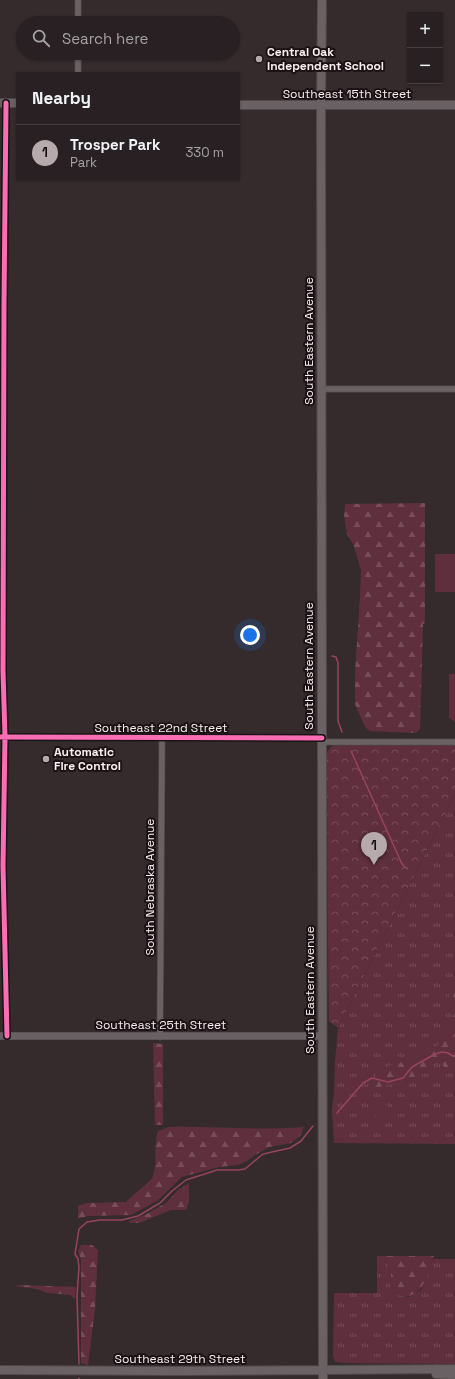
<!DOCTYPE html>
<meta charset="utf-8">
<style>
body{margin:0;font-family:"Space Grotesk",sans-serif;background:#30282a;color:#f1f3f6}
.controls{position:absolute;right:12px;top:12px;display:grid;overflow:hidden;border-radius:0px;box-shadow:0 1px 3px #0004}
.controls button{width:36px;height:36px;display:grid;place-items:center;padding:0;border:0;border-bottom:1px solid #443e40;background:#282022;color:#f1f3f6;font:20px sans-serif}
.you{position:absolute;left:250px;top:635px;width:14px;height:14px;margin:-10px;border:3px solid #fff;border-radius:50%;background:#1a73e8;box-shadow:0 0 0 6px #1a73e833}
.badge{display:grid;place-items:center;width:26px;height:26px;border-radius:50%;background:#b6aaac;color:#111;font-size:13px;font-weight:700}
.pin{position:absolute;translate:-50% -33px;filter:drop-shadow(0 1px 2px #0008)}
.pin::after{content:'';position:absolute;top:21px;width:14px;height:12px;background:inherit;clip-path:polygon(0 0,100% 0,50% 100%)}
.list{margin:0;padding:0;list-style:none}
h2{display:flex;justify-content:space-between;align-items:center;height:52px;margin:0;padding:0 16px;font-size:17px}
h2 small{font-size:13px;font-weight:400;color:#a5a3a5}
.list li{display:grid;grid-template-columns:26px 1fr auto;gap:12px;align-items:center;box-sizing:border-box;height:56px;padding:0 16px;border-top:1px solid #443e40}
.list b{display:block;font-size:15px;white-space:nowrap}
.list p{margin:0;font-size:13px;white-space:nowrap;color:#a5a3a5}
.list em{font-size:13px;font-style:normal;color:#a5a3a5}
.icon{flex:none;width:22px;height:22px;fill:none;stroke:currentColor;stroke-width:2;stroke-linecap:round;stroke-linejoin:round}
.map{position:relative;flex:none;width:455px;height:1379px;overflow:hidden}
.search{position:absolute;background:#282022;box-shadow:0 1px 3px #0004;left:16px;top:16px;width:224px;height:44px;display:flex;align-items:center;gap:10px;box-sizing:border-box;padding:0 14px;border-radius:22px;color:#a5a3a5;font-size:15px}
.panel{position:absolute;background:#282022;box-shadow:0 1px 3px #0004;left:16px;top:72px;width:224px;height:108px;border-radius:0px}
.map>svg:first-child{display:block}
.grass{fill:url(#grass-tufts)}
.forest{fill:url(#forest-firs)}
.park{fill:url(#park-crowns)}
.pitch{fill:#5f2f3d}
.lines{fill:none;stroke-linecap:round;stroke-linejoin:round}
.stream{stroke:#98445c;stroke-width:1.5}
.minor-casing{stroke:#51484a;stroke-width:7}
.tertiary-casing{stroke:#51484a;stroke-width:8}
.secondary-casing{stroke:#51484a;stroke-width:10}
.minor{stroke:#696163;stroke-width:5.5}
.tertiary{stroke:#696163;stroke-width:7}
.secondary{stroke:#696163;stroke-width:8}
.cycleway-casing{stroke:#1a1214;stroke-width:8}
.cycleway{stroke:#f96db3;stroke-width:5}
.poi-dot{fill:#b6aaac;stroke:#1a1214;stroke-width:1.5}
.labels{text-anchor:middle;stroke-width:4;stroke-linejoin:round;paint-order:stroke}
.poi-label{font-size:12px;font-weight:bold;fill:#fbeef1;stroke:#1a1214;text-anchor:start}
.street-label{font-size:12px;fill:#fbeef1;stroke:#1a1214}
</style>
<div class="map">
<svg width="455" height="1379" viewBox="0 0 455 1379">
<defs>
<pattern id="grass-tufts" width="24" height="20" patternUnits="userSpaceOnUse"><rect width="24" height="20" fill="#5f2f3d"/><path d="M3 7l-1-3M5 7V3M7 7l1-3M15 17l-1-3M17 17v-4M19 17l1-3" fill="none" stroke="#774d5a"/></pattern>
<pattern id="forest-firs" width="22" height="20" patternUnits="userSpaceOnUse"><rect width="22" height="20" fill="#5f2f3d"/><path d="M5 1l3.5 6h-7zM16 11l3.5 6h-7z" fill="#774d5a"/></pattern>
<pattern id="park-crowns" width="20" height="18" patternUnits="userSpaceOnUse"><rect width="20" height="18" fill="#5f2f3d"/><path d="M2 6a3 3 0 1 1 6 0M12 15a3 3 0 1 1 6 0" fill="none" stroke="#774d5a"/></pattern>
</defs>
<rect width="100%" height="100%" fill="#352b2d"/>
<path class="grass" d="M 455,794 L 455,1144 L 334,1143 L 332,1110 L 334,1093 L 335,1062 L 338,1028 Z
M 377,1256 L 384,1260 L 391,1270 L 391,1291 L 409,1297 L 421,1290 L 424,1283 L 433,1259 L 455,1259 L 455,1364 L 343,1363 L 335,1362 L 333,1356 L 334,1293 L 377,1293 Z"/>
<path class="forest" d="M 425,503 L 425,623 L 423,624 L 420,729 L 416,733 L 370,731 L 365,727 L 355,704 L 355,671 L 360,599 L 361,570 L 353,544 L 347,534 L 344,515 L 345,504 Z
M 452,983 L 455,983 L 455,1066 L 453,1064 L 447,1073 L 440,1060 L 431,1064 L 424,1073 L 398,1083 L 375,1088 L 375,1073 L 391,1065 L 414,1059 L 425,1049 L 437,1046 L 444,1041 L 447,1030 L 453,1020 L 448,989 Z
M 153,1043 L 163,1044 L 163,1125 L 155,1125 Z
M 169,1127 C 214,1126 259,1131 304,1127 L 300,1136 L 291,1143 L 270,1147 L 255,1155 L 247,1161 L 238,1165 L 219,1167 L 182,1177 L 157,1201 L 131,1215 L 88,1216 L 78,1219 L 78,1206 L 87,1203 L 126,1202 C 132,1195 148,1184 152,1178 C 158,1168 153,1146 158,1131 Z
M 189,1183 L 189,1202 L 186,1210 L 171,1210 L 139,1223 L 130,1223 L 129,1221 L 147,1214 L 167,1202 L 178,1190 Z
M 81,1245 L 92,1245 L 98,1250 L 95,1309 L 88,1365 L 81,1363 L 81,1260 L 78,1251 Z
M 377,1256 L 434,1256 C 428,1272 424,1299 402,1296 C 397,1295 395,1294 391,1291 L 391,1270 L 384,1260 Z
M 21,1285 L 76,1287 L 75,1299 L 70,1295 L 48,1293 L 37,1289 L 14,1286 Z"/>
<path class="park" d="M 334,745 L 455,745 L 455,794 L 338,1028 L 329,1021 L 328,936 L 327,753 L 330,748 Z"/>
<path class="pitch" d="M 435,554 L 455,554 L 455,592 L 435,592 Z
M 449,674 L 455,674 L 455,722 L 449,718 Z
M 378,1100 C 392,1105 398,1121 378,1119 L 373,1114 L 373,1106 Z"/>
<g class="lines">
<path class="stream" d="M 332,656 L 336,657 L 338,663 L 338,721 L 342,732
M 351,751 L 402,864 L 406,868
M 337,1113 L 363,1083 L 372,1078 L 388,1082 L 403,1078 L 412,1067 L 435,1054 L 442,1052 L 448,1053 L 453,1056 L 455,1055
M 79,1364 L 77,1296 L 79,1267 L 78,1259 L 75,1254 L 79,1229 L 87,1222 L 100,1220 L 122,1220 L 138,1216 L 160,1203 L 172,1191 L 186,1180 L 217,1170 L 238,1170 L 245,1169 L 263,1154 L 290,1148 L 301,1141 L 313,1126
M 79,1379 L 79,1378"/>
<defs>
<path id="minor" d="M 78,23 L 78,0
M 78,73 L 78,53
M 6,103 L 4,304 L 3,671 L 5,737 L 3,866 L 7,1036
M 321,389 L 455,389
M 0,737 L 322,738
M 322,742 L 455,742
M 160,1037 L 162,738"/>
<path id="tertiary" d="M 0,1036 L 322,1036"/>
<path id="secondary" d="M 322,0 L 321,106 L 323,1379
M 0,103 L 17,103
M 239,105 L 455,105
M 0,1370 L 178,1371 L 455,1369
M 436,1374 L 455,1375"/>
</defs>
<use href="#minor" class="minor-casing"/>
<use href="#tertiary" class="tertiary-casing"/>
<use href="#secondary" class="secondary-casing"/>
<use href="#minor" class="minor"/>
<use href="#tertiary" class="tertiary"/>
<use href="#secondary" class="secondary"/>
<defs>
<path id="cycleway" d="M 6,103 L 4,304 L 3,671 L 5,737 L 3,866 L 7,1036
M 0,737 L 322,738"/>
</defs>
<use href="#cycleway" class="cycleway-casing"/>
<use href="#cycleway" class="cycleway"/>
</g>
<g class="poi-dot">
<circle cx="259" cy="59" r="4"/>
<circle cx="46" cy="759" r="4"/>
</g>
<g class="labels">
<g class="poi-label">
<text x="267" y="56">Central Oak<tspan x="267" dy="14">Independent School</tspan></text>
<text x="54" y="756">Automatic<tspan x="54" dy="14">Fire Control</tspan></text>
</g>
<g class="street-label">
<text x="347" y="98">Southeast 15th Street</text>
<text transform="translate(309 341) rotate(-90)" y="4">South Eastern Avenue</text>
<text transform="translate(309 666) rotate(-90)" y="4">South Eastern Avenue</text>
<text x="161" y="732">Southeast 22nd Street</text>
<text transform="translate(150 887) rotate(-90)" y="4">South Nebraska Avenue</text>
<text transform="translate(310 990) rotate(-90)" y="4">South Eastern Avenue</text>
<text x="161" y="1029">Southeast 25th Street</text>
<text x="180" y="1363">Southeast 29th Street</text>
</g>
</g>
</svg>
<div class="controls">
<button>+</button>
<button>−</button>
</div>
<div class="you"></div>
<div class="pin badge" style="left:374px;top:865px">1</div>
<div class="search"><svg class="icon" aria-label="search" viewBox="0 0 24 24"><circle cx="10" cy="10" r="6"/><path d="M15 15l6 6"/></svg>Search here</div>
<section class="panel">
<h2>Nearby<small></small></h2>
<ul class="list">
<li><span class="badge">1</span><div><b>Trosper Park</b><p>Park</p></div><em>330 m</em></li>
</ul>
</section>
</div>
